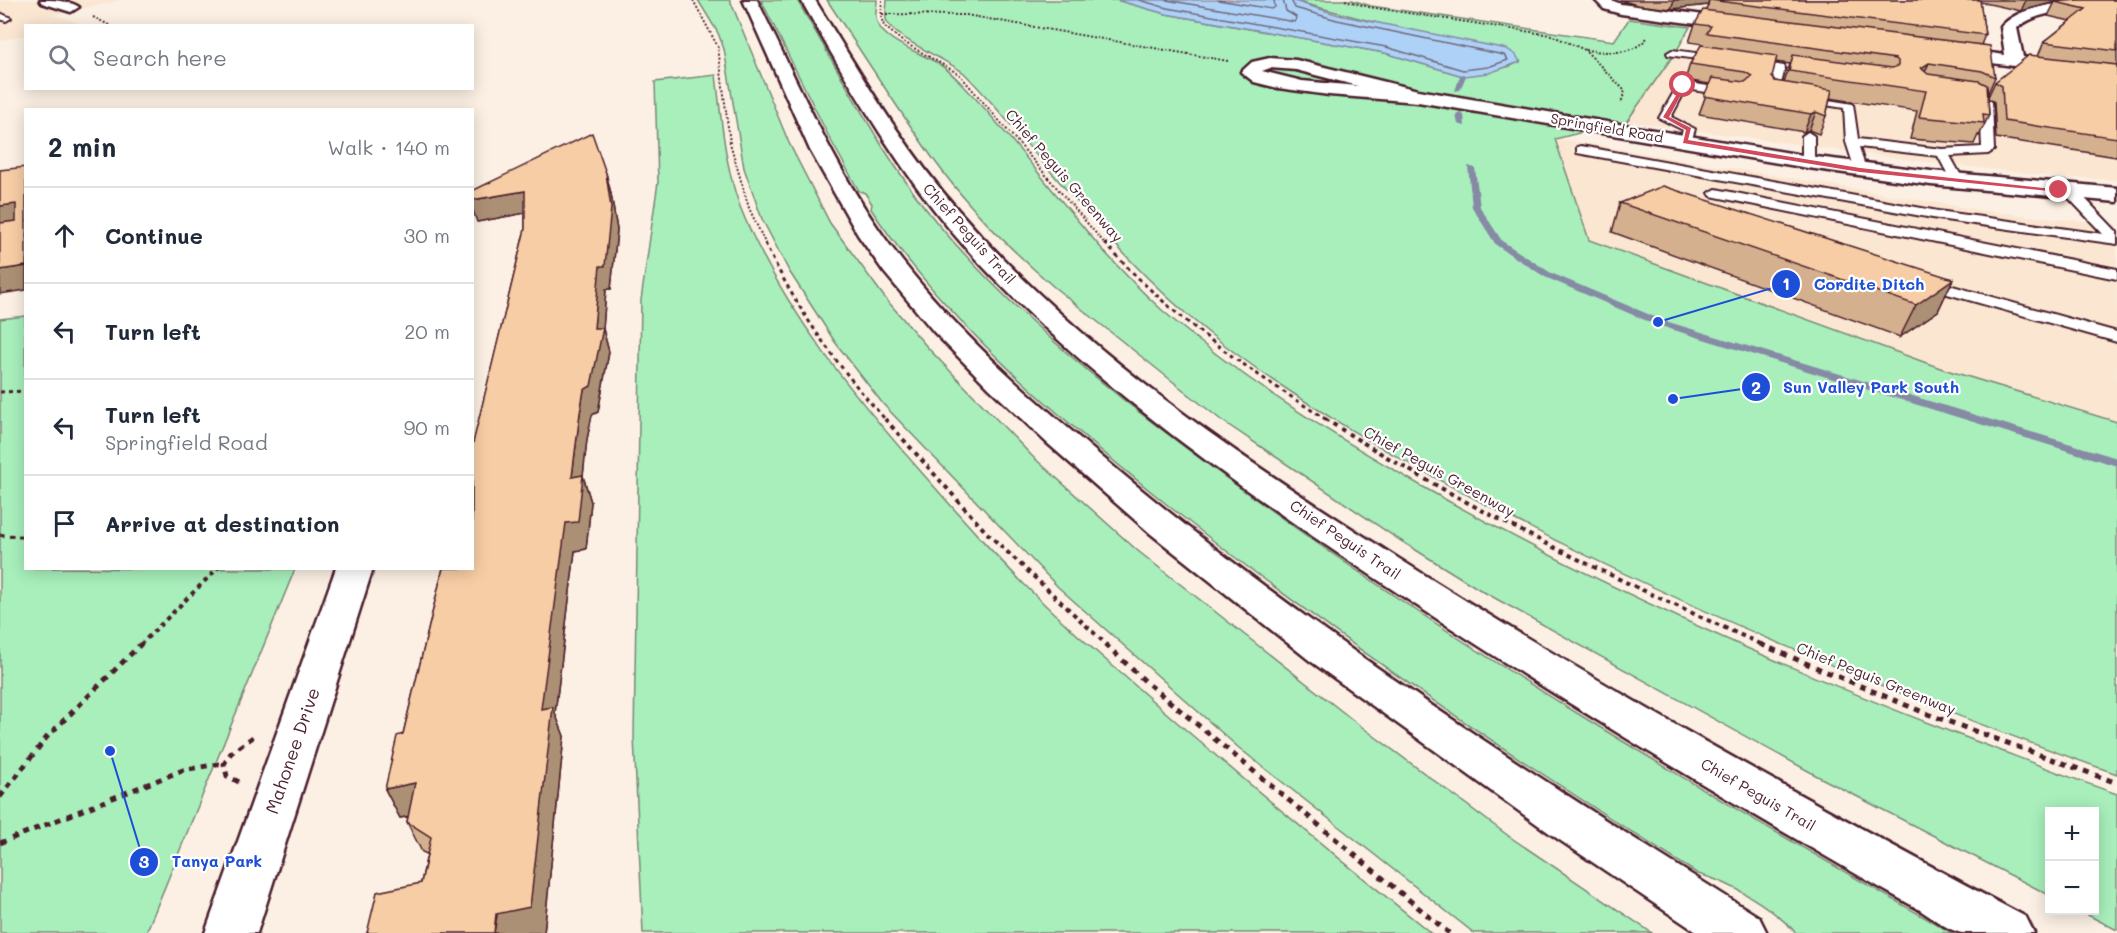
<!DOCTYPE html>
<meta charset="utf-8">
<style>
body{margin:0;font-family:Mali,sans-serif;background:#f6f6f7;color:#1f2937}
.controls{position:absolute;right:18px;bottom:18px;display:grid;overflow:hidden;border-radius:0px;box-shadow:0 3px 15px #0003}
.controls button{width:54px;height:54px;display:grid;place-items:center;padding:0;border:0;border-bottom:2px solid #e0e1e3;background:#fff;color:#1f2937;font:30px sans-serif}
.stop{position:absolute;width:18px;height:18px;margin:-14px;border:4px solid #d1495b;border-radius:50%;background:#fff}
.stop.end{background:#d1495b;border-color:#fff;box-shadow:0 2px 6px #0008}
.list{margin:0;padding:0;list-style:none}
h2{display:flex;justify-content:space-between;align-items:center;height:78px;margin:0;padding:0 24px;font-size:26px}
h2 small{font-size:20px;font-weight:400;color:#747a83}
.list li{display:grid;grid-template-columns:39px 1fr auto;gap:18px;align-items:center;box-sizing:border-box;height:96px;padding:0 24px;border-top:2px solid #e0e1e3}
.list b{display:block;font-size:22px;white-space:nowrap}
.list p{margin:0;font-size:20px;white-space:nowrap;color:#747a83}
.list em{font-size:20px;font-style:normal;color:#747a83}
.icon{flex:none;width:33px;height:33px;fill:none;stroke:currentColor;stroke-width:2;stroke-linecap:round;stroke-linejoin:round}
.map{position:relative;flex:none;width:2117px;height:933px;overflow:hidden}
.search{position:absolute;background:#fff;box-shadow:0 3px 15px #0003;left:24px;top:24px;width:450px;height:66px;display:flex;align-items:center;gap:15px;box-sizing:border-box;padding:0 21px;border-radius:0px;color:#747a83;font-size:22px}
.panel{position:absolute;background:#fff;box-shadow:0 3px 15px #0003;left:24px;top:108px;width:450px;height:462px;border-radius:0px}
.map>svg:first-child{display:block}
.built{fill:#fae6d1}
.green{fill:#a8efbc;stroke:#798774;stroke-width:1.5}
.water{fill:#aed2f7;stroke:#868aa5;stroke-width:1.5}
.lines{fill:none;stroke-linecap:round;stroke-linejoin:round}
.shore{stroke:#72677d;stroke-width:1.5}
.stream{fill:#868aa5;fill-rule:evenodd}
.service-casing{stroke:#4a1f2b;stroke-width:4}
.minor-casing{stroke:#4a1f2b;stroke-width:5}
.primary-casing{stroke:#4a1f2b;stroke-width:5}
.path-far3{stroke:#4a1f2b;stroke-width:2;stroke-dasharray:2 2;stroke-linecap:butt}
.path-far2{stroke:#4a1f2b;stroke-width:3;stroke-dasharray:4 4;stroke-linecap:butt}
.path-far1{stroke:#4a1f2b;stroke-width:4;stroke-dasharray:4.5 4.5;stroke-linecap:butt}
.path{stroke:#4a1f2b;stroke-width:5;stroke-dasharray:6 6;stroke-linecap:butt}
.service{fill:#fff;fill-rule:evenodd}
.minor{fill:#fff;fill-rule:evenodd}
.primary{fill:#fff;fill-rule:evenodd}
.wall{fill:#d4b08e;stroke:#4a1f2b;stroke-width:1.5;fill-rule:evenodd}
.shaded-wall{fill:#ac9074;stroke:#4a1f2b;stroke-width:1.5}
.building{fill:#f6cda5;stroke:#4a1f2b;stroke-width:1.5}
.route{fill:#d1495b}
.labels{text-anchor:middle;stroke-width:4.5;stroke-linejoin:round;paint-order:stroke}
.far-street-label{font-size:14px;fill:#4a1f2b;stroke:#fff}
.street-label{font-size:15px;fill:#4a1f2b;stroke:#fff}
.near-street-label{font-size:18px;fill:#4a1f2b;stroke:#fff}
.leader{fill:none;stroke:#1d4ed8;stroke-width:2}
.callout-dot{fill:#1d4ed8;stroke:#fff;stroke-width:2}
.mark-label{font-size:18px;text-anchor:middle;font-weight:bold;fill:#fff}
.callout-label{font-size:16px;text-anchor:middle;font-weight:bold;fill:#1d4ed8;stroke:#fff;stroke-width:4.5;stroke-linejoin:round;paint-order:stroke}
</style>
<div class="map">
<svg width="2117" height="933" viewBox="0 0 2117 933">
<rect width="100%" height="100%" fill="#fcf0e4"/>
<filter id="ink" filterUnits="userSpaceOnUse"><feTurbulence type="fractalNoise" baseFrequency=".0167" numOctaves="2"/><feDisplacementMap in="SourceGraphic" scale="12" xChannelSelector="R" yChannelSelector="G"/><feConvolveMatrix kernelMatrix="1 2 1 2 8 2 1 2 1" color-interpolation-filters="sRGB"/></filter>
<g filter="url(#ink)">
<path class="built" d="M 0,0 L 122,0 L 53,15 L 80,23 L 69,26 L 26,26 L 25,35 L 0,41 Z
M 1677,50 L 2117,113 L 2117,180 L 2060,177 L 1911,160 L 1627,121 Z
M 1554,138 L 1985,211 L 2117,225 L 2117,422 L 1943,369 L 1589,241 Z"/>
<path class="green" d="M 698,0 L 730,0 L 789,143 L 830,223 L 885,298 L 928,348 L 1032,456 L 1138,551 L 1358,724 L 1510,837 L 1652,933 L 1474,933 L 1239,748 L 1058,587 L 883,404 L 835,342 L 789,271 L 762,219 L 744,168 L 724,49 L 718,33 Z
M 761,0 L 797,0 C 842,75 882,157 938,224 C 1028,331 1146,420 1258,501 C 1479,661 1715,799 1952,933 L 1796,933 C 1773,908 1731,882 1698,874 C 1516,760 1338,640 1170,507 C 1063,421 947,324 871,209 L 872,204 L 865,193 L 859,191 L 828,135 Z
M 827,0 L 877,0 C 877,7 874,16 877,22 C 884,42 922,53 939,64 C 954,73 965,88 977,100 C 1040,170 1092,247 1162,310 C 1242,380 1333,435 1425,488 C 1594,584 1772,663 1954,733 C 2008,753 2062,775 2117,794 L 2117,930 L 2080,911 L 2094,910 L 2094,812 L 2050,812 L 2049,895 L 1821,778 L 1482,591 L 1398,539 L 1221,420 L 1054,287 C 1011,250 968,207 934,160 C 897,108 862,53 827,0 Z
M 887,0 L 1116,0 L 1166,14 L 1385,53 L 1463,76 L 1511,66 L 1520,61 L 1291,0 L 1352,0 L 1371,6 L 1614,41 L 1629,19 L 1690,27 L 1677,50 L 1627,121 L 1555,139 L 1589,240 L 1943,369 L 2117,422 L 2117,774 C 1907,700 1700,616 1502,513 C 1401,461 1299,404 1209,333 C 1144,281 1091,218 1037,156 C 1013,128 990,99 964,73 C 948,60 889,36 886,19 C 885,14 887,6 887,0 Z
M 716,75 C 722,124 725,175 746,221 C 788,315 855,397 923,474 C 960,516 997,558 1037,597 C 1069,629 1105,659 1139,689 C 1234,773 1332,853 1431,933 L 643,933 L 634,737 L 641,300 L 658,182 L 655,82 Z
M 25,316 L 26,568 L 295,569 L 146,933 L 0,933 L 0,319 Z"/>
<path class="water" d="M 1116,0 L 1291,0 L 1339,15 L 1507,49 L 1516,55 L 1520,62 L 1489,73 L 1463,76 L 1385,53 L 1166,14 Z"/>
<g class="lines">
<path class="shore" d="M 1139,0 L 1167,8 L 1386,47 L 1463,70 L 1488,67 L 1508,60 L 1504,55 L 1337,20 L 1295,8 L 1291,0
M 1166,0 L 1295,22 L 1296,17 L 1286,11 L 1283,0
M 1218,0 L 1272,9 L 1275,7 L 1274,0"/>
<path class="stream" d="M 1463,74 L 1466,76 L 1460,90 L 1455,91 L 1460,76 Z
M 1460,113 L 1464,115 L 1465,126 L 1458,124 L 1456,115 Z
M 1468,166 L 1475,168 L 1480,207 L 1502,241 L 1551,273 L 1662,320 L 2117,458 L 2117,466 L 1654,324 L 1545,277 L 1496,245 L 1472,207 Z"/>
<defs>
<path id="service" d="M 0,13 L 11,18 L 6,21 L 0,19 Z
M 1672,50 L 1720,56 L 1725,59 L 1720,62 L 1668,55 L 1667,53 Z
M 1749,60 L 1784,66 L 1785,68 L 1779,92 L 1853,104 L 1858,139 L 1942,149 L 1982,147 L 1980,104 L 1973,99 L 1975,97 L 1983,97 L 1992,102 L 1994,150 L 1988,154 L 1950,156 L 1964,181 L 1958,185 L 1953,184 L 1938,156 L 1859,147 L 1866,170 L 1860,174 L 1856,173 L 1846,142 L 1844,108 L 1769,96 L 1768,94 L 1774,70 L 1745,65 L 1744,63 Z
M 1683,82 L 1733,90 L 1738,93 L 1733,96 L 1686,89 L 1671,117 L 1695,129 L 1691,142 L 1685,146 L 1679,142 L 1683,130 L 1659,118 L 1678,85 Z
M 1808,132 L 1814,136 L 1814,162 L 1808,166 L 1802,162 L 1802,136 Z
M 1581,146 L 1938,211 L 2103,234 L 2065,194 L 2063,191 L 2070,187 L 2075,188 L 2117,232 L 2117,244 L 1938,219 L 1577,153 L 1577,147 Z
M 1716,189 L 2117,269 L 2117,279 L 1711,196 L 1709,193 Z
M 1924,278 L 2117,332 L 2117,342 L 1919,286 L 1916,283 Z"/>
<path id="minor" d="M 40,0 C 52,0 69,0 79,7 L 71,12 L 42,3 Z
M 1595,0 L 1611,0 L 1621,4 L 1742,20 L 1750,25 L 1742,30 L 1621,14 L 1604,9 Z
M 2117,1 L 2117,11 C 2085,11 2044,6 2017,28 L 2023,57 L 2117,70 L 2117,80 L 1948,57 L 1940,52 L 1948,47 L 2005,55 L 2001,27 C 2023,0 2084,2 2117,1 Z
M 1270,58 L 1296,60 L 1418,90 L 1808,156 L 1931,171 L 2117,188 L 2117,202 L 1931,185 L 1808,168 L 1418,102 L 1329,95 L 1278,88 L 1254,82 L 1241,72 L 1252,62 ZM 1270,68 L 1296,70 L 1358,86 L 1302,81 L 1262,71 Z
M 336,568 L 373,568 L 257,933 L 205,933 Z"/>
<path id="primary" d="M 743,0 L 757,0 C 801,89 840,182 902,261 C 967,344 1050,414 1132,482 C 1328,644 1543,782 1759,917 L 1767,933 L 1698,933 L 1555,837 L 1309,660 L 1151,534 L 1046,442 L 989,388 L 934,332 L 884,272 L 858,235 L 810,150 Z
M 801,0 L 815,0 C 860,73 903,147 959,211 C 1082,353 1243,460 1401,560 C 1604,689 1814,804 2026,917 L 2034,933 C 2014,933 1980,933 1962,933 C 1946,930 1928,914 1913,906 C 1869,882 1826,856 1782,831 C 1640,748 1500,662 1363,570 C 1231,482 1101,388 990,274 C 911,193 856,97 801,0 Z"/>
</defs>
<use href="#service" class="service-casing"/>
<use href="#minor" class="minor-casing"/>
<use href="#primary" class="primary-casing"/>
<path class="path-far3" d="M 693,0 L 718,47 L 730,143 L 749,208 L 766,245
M 882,0 L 881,17 L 884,26 L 902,41 L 959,74 L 1106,245
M 1345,0 L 1369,7 L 1551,35 L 1585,50 L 1625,91 L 1621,103
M 882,14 L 966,15 L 1228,61
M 93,17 L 111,26
M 1585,50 C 1607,52 1631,57 1647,38"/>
<path class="path-far2" d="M 765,243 C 795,307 839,369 886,420
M 1105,243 C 1168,315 1247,369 1327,420
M 0,392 L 26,391"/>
<path class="path-far1" d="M 885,419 L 987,533 L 1107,645
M 1325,419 C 1466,509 1611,577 1763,645
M 0,535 L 26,537
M 140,645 L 218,568"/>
<path class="path" d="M 1105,644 L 1146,682 L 1449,933
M 1760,644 L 1925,713 L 2117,783
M 239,782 L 227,776 L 224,764 L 231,753 L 253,737
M 0,797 L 47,737 L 141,644
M 0,843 L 183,770 L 225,763"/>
<use href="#service" class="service"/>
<use href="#minor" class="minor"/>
<use href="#primary" class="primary"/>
</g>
<path class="wall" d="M 1620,0 L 2117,0 L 2117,157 L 1996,138 L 1994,102 L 1988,98 L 1989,115 L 1979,136 L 1978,135 L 1974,144 L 1910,139 L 1917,111 L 1830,98 L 1826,116 L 1819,134 L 1809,130 L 1804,132 L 1699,114 L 1710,84 L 1685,80 L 1690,64 L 1703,44 L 1689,42 L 1695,24 L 1706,10 L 1708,5 L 1671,9 L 1637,5 ZM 1980,2 L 2021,11 L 2055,2 L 2063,2 L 2055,2 L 2048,16 L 2070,21 L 2044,42 L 2038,56 L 1995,82 L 1988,97 L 1988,93 L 1995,77 L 1981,45 L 1985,35 ZM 1775,62 L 1790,64 L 1784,83 L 1775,81 L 1772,77 Z
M 606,173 L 611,194 L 617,230 L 611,289 L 606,289 L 603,329 L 609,352 L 598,412 L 592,415 L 587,439 L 583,476 L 591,502 L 586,549 L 575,551 L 555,713 L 564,736 L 544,933 L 367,933 L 421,883 L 427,854 L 422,852 L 407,822 L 408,817 L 400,818 L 385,789 L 403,734 L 525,229 L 525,213 L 477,222 Z
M 1620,203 L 1953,279 L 1938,311 L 1900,337 L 1612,232 Z"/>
<path class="shaded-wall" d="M 1674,0 L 1709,0 L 1708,5 L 1671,9 Z
M 2026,0 L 2056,0 L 2055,2 L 2021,11 Z
M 1929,63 L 1920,83 L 1921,68 Z
M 1816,112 L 1809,130 L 1804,132 L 1811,114 Z
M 606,173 L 611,194 L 617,230 L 611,289 L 606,289 L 603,329 L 609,352 L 598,412 L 592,415 L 587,439 L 583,476 L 591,502 L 586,549 L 575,551 L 555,713 L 564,736 L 544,933 L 494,933 L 572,477 L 580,413 L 594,328 Z
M 525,191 L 531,212 L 477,222 L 472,208 L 472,200 Z
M 16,204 L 26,221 L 0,228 L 0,206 Z
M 26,266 L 26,290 L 0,294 L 0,270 Z
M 1953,279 L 1938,311 L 1900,337 L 1916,305 Z
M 415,783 L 430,812 L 400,818 L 385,789 Z"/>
<path class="building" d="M 1710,0 L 1980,0 L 1985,35 Z
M 2078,0 L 2117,0 L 2117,51 L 2044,42 L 2086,9 L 2055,2 Z
M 1703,10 L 1990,46 L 1995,77 L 1982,71 L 1929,63 L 1921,68 L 1928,74 L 1979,81 L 1987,85 L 1989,115 L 1983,114 L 1984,123 L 1919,117 L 1926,91 L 1789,71 L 1793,55 L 1892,68 L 1898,66 L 1898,61 L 1896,59 L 1707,33 L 1711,26 L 1695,24 Z
M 1701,45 L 1777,56 L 1772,77 L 1775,81 L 1832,90 L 1826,116 L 1816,112 L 1811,114 L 1704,96 L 1712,78 L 1745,82 L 1752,76 L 1745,72 L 1690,64 Z
M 2029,55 L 2117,65 L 2117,138 L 2004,121 L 2002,86 L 1995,82 Z
M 592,133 L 606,173 L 611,208 L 605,266 L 600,266 L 594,328 L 603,328 L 591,386 L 584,390 L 580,413 L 572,477 L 583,475 L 578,522 L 566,523 L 541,709 L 553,707 L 530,907 L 496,914 L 494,933 L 367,933 L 377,892 L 421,883 L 431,837 L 407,822 L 415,783 L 385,789 L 397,736 L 403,734 L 443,568 L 472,568 L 472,447 L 525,229 L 525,191 L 472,200 L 472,191 Z
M 26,167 L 26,266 L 0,270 L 0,223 L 16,221 L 16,204 L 0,206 L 0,170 Z
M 1663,186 L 1953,279 L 1916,305 L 1620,203 Z"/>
</g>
<path class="route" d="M 1683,84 L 1686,85 L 1669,117 L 1691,128 L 1688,140 L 1860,168 L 2062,190 L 2059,192 L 1860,172 L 1683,143 L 1686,130 L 1663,117 Z"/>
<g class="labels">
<g class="far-street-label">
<text transform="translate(1607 128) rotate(10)" y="5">Springfield Road</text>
</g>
<g class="street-label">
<text transform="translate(1064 176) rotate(49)" y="5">Chief Peguis Greenway</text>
<text transform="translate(969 234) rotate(48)" y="5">Chief Peguis Trail</text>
<text transform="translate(1439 472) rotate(29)" y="5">Chief Peguis Greenway</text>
<text transform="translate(1345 540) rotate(34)" y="5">Chief Peguis Trail</text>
<text transform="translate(1876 679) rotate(22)" y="5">Chief Peguis Greenway</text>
<text transform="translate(1758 795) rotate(30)" y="5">Chief Peguis Trail</text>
</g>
<g class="near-street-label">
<text transform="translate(293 751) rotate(-71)" y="6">Mahonee Drive</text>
</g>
</g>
<path class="leader" d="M1658 322L1786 284M1673 399L1756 387M110 751L144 862"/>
<g class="callout-dot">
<circle cx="1658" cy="322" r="6"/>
<circle cx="1673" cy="399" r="6"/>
<circle cx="110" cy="751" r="6"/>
<circle cx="1786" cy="284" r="15"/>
<circle cx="1756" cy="387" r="15"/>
<circle cx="144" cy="862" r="15"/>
</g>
<g class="mark-label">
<text x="1786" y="290">1</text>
<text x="1756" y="394">2</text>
<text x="144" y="868">3</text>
</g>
<g class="callout-label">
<text x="1869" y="290">Cordite Ditch</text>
<text x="1871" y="393">Sun Valley Park South</text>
<text x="217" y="867">Tanya Park</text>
</g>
</svg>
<div class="controls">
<button>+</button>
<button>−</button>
</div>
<div class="stop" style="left:1683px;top:85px"></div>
<div class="stop end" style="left:2059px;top:190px"></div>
<div class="search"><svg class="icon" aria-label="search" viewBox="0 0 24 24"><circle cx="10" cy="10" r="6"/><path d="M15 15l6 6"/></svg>Search here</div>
<section class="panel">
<h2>2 min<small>Walk · 140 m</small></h2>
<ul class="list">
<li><svg class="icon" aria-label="ahead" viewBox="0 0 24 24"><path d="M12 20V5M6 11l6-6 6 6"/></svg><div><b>Continue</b></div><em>30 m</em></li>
<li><svg class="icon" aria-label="left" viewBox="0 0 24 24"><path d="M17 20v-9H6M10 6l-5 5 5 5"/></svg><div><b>Turn left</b></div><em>20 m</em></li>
<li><svg class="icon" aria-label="left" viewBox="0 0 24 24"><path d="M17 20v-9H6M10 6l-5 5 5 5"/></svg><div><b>Turn left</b><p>Springfield Road</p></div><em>90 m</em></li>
<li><svg class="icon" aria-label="arrive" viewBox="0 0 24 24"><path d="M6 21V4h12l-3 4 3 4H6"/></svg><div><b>Arrive at destination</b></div></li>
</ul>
</section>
</div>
